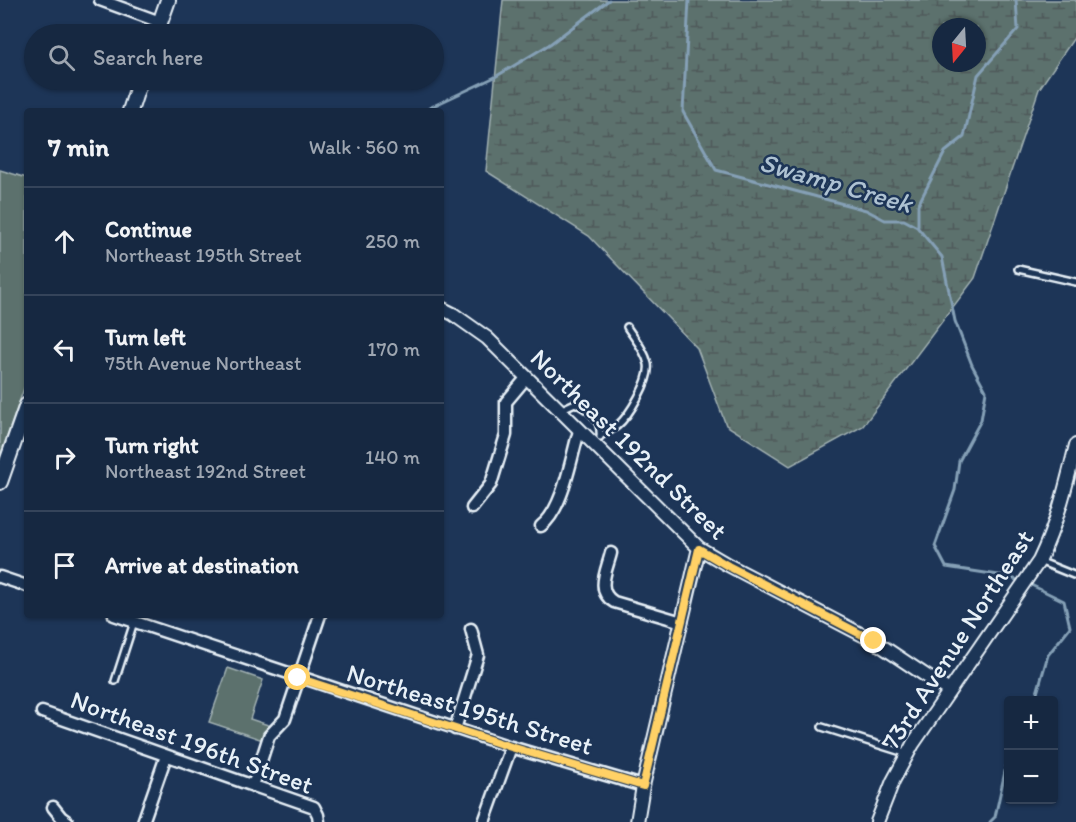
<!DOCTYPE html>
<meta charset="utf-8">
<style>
body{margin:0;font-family:Itim,sans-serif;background:#23344c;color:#f1f3f6}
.controls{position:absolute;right:18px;bottom:18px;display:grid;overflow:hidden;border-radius:6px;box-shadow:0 2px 4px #0004}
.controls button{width:54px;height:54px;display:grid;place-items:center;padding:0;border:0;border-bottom:2px solid #35445a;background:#162841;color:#f1f3f6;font:30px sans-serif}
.compass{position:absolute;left:932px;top:18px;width:54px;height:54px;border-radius:50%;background:#162841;box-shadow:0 2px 4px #0004;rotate:198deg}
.stop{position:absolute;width:18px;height:18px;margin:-14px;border:4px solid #ffd166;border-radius:50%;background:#fff}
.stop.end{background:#ffd166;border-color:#fff;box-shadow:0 2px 6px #0008}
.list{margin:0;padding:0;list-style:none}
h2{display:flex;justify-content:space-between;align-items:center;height:78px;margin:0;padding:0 24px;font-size:26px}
h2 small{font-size:20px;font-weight:400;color:#9ea6b1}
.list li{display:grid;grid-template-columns:39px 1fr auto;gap:18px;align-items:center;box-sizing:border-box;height:108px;padding:0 24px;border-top:2px solid #35445a}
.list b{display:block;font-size:22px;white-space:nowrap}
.list p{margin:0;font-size:20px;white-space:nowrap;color:#9ea6b1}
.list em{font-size:20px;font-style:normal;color:#9ea6b1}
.icon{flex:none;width:33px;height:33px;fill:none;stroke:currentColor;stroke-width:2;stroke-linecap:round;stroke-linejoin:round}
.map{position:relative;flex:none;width:1076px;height:822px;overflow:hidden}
.search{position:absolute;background:#162841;box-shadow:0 2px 4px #0004;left:24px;top:24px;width:420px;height:66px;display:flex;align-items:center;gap:15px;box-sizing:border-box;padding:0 21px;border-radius:33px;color:#9ea6b1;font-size:22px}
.panel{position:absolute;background:#162841;box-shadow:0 2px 4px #0004;left:24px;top:108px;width:420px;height:510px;border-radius:6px}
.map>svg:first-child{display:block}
.green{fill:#5b716d;stroke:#a2b1b2;stroke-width:1.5}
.wetland{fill:url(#wetland-marsh);stroke:#a2b1b2;stroke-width:1.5;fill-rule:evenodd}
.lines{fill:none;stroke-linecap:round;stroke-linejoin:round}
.stream{stroke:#85a0b6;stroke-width:3}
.service-casing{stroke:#e8f1f8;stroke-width:10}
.minor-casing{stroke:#e8f1f8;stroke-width:15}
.tertiary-casing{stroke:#e8f1f8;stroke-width:16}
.secondary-casing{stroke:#e8f1f8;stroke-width:18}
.service{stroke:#1d3557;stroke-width:5}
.minor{stroke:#1d3557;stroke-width:10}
.tertiary{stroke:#1d3557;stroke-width:12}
.secondary{stroke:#1d3557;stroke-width:14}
.route{stroke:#ffd166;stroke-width:8}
.labels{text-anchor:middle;stroke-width:5;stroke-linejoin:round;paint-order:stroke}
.street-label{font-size:26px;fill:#e8f1f8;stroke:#1d3557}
.water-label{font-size:27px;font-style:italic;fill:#aec2d2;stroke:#1d3557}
</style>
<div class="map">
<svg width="1076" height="822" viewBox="0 0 1076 822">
<defs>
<pattern id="wetland-marsh" width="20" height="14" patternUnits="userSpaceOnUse" patternTransform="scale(1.5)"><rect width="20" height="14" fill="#5b716d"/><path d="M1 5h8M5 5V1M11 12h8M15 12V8" fill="none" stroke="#4f5a5a"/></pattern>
</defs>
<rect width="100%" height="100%" fill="#1d3557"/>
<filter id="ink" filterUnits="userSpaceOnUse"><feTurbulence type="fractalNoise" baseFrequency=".0167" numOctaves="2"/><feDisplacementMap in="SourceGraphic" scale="12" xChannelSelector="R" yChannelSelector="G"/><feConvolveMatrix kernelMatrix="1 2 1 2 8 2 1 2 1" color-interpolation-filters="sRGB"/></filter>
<g filter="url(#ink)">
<path class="green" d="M 0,170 L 27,178 L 27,380 L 0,456 Z
M 228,668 L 263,680 L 250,719 L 271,726 L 263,740 L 209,722 Z"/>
<path class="wetland" d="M 503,0 L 1076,0 L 1076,35 L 1039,89 L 975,278 L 863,426 L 790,466 L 726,425 L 697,348 L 589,236 L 486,171 ZM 941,27 L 977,27 L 977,63 L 941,63 Z"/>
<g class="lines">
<path class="stream" d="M 689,0 L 683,112 L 716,170 L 866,210 L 885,220 L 904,220 L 917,227 L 942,257 L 955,321 L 972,365 L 986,391 L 981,420 L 959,461 L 955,490 L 935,546 L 946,567 L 1005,576 L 1020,581
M 427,111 L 429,108 L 495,77 L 550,44 L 609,0
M 918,226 L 918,205 L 945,152 L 964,137 L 978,75 L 1018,29 L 1016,0
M 1027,583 L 1064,601 L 1070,627 L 1048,655 L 1035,700
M 990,822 L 995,817 L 1008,758"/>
<defs>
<path id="service" d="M 1018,269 L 1076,282
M 560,410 L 575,403 C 589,410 602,419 600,437
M 600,436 C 606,433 612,430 617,426 C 629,416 651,380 648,364 C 645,350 634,338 627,327
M 1039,561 L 1076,576
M 115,681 L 134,622
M 822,727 L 908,754"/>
<path id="minor" d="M 100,0 L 160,22
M 472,508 L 491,484 L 506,435 L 506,402 L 527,377
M 541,526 C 563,510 571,458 579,431
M 611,553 C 607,570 595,591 614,602 L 682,622
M 0,577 L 27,586
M 114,615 L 511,747 L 643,786
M 42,712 L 314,807 L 318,815 L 319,822
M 455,729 L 478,655 L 471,629
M 253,786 L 269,736 L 285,719 L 320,615
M 53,807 L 61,817 L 68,822
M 143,822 L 166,756
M 484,822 L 511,747"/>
<path id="tertiary" d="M 441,308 L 453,314 L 487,338 L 699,548 L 728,565 L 874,641 L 949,691
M 637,822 L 643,786 L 699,548
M 877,822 L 893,781 L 913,744 L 1039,561 C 1057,524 1066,486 1076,445"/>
<path id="secondary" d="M 156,34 L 168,0
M 130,111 L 140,80
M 0,482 L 27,405"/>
</defs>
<use href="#service" class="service-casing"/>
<use href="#minor" class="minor-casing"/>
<use href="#tertiary" class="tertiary-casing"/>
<use href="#secondary" class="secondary-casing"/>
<use href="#service" class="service"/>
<use href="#minor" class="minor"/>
<use href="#tertiary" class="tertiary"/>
<use href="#secondary" class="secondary"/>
</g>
</g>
<g class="lines" filter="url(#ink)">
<path class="route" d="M 298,678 L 511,747 L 643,786 L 699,549 L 728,566 L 874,641"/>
</g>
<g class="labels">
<g class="street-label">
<text transform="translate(629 444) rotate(44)" y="9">Northeast 192nd Street</text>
<text transform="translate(957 640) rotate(-57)" y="9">73rd Avenue Northeast</text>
<text transform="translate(470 709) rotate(17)" y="9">Northeast 195th Street</text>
<text transform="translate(192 742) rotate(20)" y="9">Northeast 196th Street</text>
</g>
<g class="water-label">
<text transform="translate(836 183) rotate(16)" y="9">Swamp Creek</text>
</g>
</g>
</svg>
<div class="controls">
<button>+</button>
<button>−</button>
</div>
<svg class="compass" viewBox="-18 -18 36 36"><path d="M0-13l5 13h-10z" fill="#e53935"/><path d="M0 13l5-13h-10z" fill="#9ea6b1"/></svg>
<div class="stop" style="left:298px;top:678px"></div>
<div class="stop end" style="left:874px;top:641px"></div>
<div class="search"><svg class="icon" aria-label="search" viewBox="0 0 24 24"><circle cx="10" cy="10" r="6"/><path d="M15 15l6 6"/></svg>Search here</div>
<section class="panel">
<h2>7 min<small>Walk · 560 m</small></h2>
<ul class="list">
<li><svg class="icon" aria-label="ahead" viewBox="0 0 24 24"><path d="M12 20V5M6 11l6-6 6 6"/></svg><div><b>Continue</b><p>Northeast 195th Street</p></div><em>250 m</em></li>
<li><svg class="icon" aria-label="left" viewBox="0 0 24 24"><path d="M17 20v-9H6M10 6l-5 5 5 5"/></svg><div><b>Turn left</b><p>75th Avenue Northeast</p></div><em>170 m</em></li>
<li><svg class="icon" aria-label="right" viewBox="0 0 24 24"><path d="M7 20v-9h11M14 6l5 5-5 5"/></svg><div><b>Turn right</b><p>Northeast 192nd Street</p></div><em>140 m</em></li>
<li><svg class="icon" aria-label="arrive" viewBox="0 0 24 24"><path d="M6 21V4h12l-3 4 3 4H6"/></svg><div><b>Arrive at destination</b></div></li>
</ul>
</section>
</div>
